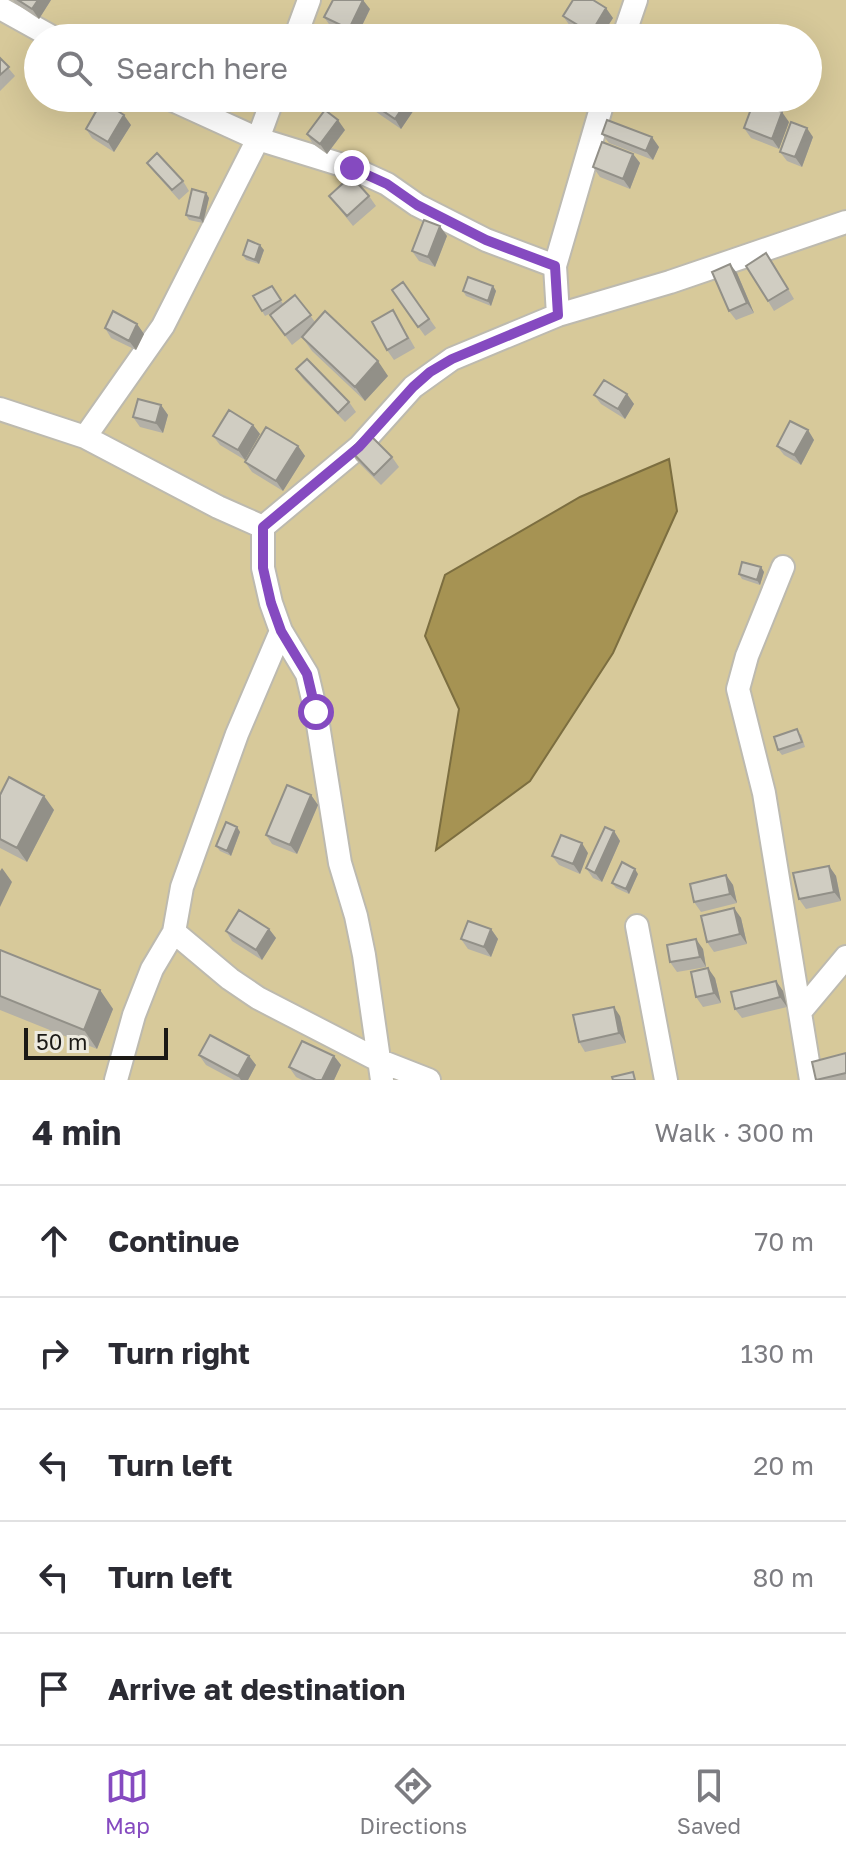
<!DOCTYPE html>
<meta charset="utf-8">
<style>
body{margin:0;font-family:"Golos Text",sans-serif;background:#f2f2f3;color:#2b2b33}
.scale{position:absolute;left:24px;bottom:20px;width:144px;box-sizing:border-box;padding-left:8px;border:4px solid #1b1915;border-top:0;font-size:22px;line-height:28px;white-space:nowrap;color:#1b1915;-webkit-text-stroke:6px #edeadf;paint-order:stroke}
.stop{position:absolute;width:24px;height:24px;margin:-18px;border:6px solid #854ac0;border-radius:50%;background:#fff}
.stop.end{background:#854ac0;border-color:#fff;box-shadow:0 2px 8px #0008}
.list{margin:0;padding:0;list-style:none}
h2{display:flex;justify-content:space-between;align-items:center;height:104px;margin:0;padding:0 32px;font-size:34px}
h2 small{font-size:26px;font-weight:400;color:#7c7c81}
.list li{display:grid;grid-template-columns:52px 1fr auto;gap:24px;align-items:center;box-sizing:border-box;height:112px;padding:0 32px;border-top:2px solid #e1e1e2}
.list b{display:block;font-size:30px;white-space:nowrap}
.list em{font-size:26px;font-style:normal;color:#7c7c81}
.icon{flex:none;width:44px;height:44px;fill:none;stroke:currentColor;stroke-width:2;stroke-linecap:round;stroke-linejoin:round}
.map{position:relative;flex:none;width:846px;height:1080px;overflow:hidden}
.search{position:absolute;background:#fff;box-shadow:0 8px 32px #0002;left:24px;right:24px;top:24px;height:88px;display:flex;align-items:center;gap:20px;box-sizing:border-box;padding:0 28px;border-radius:44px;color:#7c7c81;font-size:30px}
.sheet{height:664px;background:#fff}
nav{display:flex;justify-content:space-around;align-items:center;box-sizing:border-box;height:112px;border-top:2px solid #e1e1e2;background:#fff;font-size:22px;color:#7c7c81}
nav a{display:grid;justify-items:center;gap:4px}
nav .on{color:#854ac0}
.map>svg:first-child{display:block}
.green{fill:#d7c99a;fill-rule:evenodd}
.water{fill:#a69353;stroke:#7c6e40;stroke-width:2}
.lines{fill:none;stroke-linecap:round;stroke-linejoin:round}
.minor-casing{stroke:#bdbaaf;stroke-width:26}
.minor{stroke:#fff;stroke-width:22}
.wall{fill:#b3b0a7}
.shaded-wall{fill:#929088}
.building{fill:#d0cdc2;stroke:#929088;stroke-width:2}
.route{stroke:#854ac0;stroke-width:10}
</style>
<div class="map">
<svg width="846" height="1080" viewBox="0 0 846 1080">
<rect width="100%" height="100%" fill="#edeadf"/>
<path class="green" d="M 0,0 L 846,0 L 846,1080 L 0,1080 ZM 38,38 L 808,38 L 808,98 L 38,98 Z"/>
<path class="water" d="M 669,459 L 677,511 L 613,653 L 530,781 L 436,850 L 459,709 L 425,636 L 445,575 L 580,497 Z"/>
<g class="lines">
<defs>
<path id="minor" d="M 0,8 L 54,38
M 295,38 L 309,0
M 623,38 L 636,0
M 168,98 L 258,139 L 352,168 L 387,184 L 417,205 L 486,240 L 555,266
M 558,315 L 555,266 L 604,98
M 0,409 L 85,437 L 218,507 L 263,527
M 85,437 L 163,326 L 258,139 L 273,98
M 783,567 L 747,656 L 738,689 L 764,793 L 811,1080
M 637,926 L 666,1080
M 174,932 L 230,979 L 258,998 L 378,1060 L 429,1080
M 800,1012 L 846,957
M 116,1080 L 134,1015 L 152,969 L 174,932 L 182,887 L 237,734 L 281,631
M 382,1080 L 364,955 L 356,916 L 340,863 L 316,712 L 307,674 L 281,631 L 271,603 L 263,568 L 263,527 L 359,447 L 413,387 L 452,359 L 558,315 L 670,282 L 846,222"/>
</defs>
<use href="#minor" class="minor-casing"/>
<use href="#minor" class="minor"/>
</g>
<path class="wall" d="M 13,0 L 51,0 L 39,19 L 15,3 Z
M 370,9 L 356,38 L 331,27 L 324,17 Z
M 563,16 L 613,18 L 600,38 L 590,38 L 570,26 Z
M 0,58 L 15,76 L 0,91 Z
M 363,98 L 420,101 L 401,129 L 369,107 Z
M 612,98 L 633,98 L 629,111 L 615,106 L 611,101 Z
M 789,122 L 779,149 L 751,138 L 744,128 Z
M 131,125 L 114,152 L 92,138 L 86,129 Z
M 345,130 L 327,154 L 313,144 L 307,134 Z
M 602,134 L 659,147 L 653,160 L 609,143 Z
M 813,137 L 802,167 L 787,161 L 780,152 Z
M 633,154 L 640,163 L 630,189 L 600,177 L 593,167 Z
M 147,163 L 183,181 L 189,191 L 179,200 L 154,172 Z
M 206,193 L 209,198 L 203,223 L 189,220 L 186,215 Z
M 329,196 L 369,196 L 376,206 L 353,226 Z
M 447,236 L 435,267 L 419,261 L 412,251 Z
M 264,250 L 259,264 L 246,260 L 243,255 Z
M 773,263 L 794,299 L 774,311 L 768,301 Z
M 737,273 L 754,313 L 736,320 L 729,311 Z
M 403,282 L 436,328 L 425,336 L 392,290 Z
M 272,286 L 283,304 L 295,295 L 315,322 L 388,376 L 365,401 L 312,351 L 302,337 L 292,345 L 270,315 L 277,310 L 265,316 L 253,296 Z
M 493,286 L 496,291 L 491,306 L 466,296 L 463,291 Z
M 399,320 L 415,348 L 394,360 L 387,350 Z
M 137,324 L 144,334 L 136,350 L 111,338 L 105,328 Z
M 296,369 L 349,402 L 356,412 L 345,422 L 303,379 Z
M 627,394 L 634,404 L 625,419 L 601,404 L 594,395 Z
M 161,405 L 168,415 L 163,433 L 140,427 L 133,417 Z
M 253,425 L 260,434 L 245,460 L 220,445 L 213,436 Z
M 808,430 L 814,440 L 801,465 L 784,455 L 777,446 Z
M 298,446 L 305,456 L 283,491 L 252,472 L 245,462 Z
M 350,450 L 392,457 L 399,467 L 381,485 L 356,460 Z
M 761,567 L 764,572 L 760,585 L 742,579 L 739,574 Z
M 801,734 L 805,747 L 782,755 L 778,750 Z
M 0,795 L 44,796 L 54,810 L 27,862 L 0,848 Z
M 311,795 L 318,805 L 297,854 L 272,844 L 266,835 Z
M 237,827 L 240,832 L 231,856 L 220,851 L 216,846 Z
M 614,831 L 620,841 L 602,882 L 593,878 L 586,868 Z
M 588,853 L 580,874 L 559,865 L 552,856 Z
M 829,866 L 836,876 L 841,901 L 806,909 L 799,899 Z
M 638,874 L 629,894 L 616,888 L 612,883 Z
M 726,875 L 733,885 L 737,903 L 701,912 L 694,902 Z
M 734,908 L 741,918 L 747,944 L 714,952 L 707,942 Z
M 269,929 L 276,938 L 262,960 L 232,941 L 226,931 Z
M 491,929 L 498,939 L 491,957 L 468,949 L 461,939 Z
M 703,949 L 706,967 L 677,972 L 670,962 Z
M 0,950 L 100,990 L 113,1009 L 97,1049 L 0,1010 Z
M 715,978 L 721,1003 L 703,1007 L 696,997 Z
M 776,981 L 783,991 L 787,1007 L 742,1018 L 735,1009 Z
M 620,1016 L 626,1043 L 585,1052 L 579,1042 Z
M 846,1053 L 846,1080 L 818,1080 Z
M 199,1055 L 249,1056 L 256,1065 L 248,1080 L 234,1080 L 206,1065 Z
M 334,1056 L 341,1065 L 334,1080 L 302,1080 L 296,1077 L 289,1067 Z"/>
<path class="shaded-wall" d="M 38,0 L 51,0 L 39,19 L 32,9 Z
M 363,0 L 370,9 L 356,38 L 355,38 L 349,29 Z
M 606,8 L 613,18 L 600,38 L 594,38 L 591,33 Z
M 409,98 L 418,98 L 420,101 L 401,129 L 395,119 Z
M 628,98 L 633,98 L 629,111 L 625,106 Z
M 782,112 L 789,122 L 779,149 L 772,139 Z
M 124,115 L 131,125 L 114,152 L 108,142 Z
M 338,120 L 345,130 L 327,154 L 320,144 Z
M 807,128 L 813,137 L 802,167 L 795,157 Z
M 652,137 L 659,147 L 653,160 L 646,151 Z
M 633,154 L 640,163 L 630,189 L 623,179 Z
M 206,193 L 209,198 L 203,223 L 200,218 Z
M 440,226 L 447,236 L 435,267 L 428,257 Z
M 260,245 L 264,250 L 259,264 L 255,260 Z
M 730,264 L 737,273 L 754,313 L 747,303 Z
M 493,286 L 496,291 L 491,306 L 488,301 Z
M 137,324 L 144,334 L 136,350 L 129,341 Z
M 378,361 L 388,376 L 365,401 L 355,387 Z
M 627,394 L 634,404 L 625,419 L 618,409 Z
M 161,405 L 168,415 L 163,433 L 156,423 Z
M 253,425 L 260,434 L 245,460 L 238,450 Z
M 808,430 L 814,440 L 801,465 L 794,455 Z
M 298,446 L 305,456 L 283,491 L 276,481 Z
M 761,567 L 764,572 L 760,585 L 757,580 Z
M 311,795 L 318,805 L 297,854 L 290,845 Z
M 44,796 L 54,810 L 27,862 L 17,848 Z
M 237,827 L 240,832 L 231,856 L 227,851 Z
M 614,831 L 620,841 L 602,882 L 595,873 Z
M 582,843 L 588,853 L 580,874 L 573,864 Z
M 829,866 L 836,876 L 841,901 L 834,892 Z
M 2,868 L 12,882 L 0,907 L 0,871 Z
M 635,869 L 638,874 L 629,894 L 626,889 Z
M 726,875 L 733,885 L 737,903 L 730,894 Z
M 734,908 L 741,918 L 747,944 L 740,934 Z
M 269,929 L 276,938 L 262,960 L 256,950 Z
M 491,929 L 498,939 L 491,957 L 484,947 Z
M 696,939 L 703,949 L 706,967 L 700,957 Z
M 708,968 L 715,978 L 721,1003 L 714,993 Z
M 776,981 L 783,991 L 787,1007 L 780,997 Z
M 100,990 L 113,1009 L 97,1049 L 84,1030 Z
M 614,1007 L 620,1016 L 626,1043 L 619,1033 Z
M 249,1056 L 256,1065 L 248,1080 L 241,1080 L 238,1076 Z
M 334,1056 L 341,1065 L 334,1080 L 322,1080 Z"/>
<path class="building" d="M 18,0 L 38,0 L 32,9 Z
M 333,0 L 363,0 L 349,29 L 324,17 Z
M 573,0 L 593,0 L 606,8 L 591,33 L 563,16 Z
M 108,28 L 131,38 L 104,38 Z
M 0,58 L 9,67 L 0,75 Z
M 364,98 L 409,98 L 395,119 Z
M 612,98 L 628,98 L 625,106 L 611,101 Z
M 102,101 L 124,115 L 108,142 L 86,129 Z
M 754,101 L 782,112 L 772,139 L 744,128 Z
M 325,110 L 338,120 L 320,144 L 307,134 Z
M 607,120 L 652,137 L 646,151 L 602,134 Z
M 791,122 L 807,128 L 795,157 L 780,152 Z
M 602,142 L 633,154 L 623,179 L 593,167 Z
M 157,153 L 183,181 L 172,190 L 147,163 Z
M 351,176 L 369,196 L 347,216 L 329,196 Z
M 192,189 L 206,193 L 200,218 L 186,215 Z
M 424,220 L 440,226 L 428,257 L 412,251 Z
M 248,240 L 260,245 L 255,260 L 243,255 Z
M 766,253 L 788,289 L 768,301 L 746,266 Z
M 730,264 L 747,303 L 729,311 L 712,272 Z
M 468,277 L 493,286 L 488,301 L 463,291 Z
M 403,282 L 429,319 L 418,327 L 392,290 Z
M 272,286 L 281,300 L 262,311 L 253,296 Z
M 295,295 L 311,315 L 285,335 L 270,315 Z
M 393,310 L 408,338 L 387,350 L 372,322 Z
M 113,311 L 137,324 L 129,341 L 105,328 Z
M 325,311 L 378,361 L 355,387 L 302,337 Z
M 307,359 L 349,402 L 338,413 L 296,369 Z
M 604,380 L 627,394 L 618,409 L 594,395 Z
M 138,399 L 161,405 L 156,423 L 133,417 Z
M 229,410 L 253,425 L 238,450 L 213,436 Z
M 790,421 L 808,430 L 794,455 L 777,446 Z
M 266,427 L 298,446 L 276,481 L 245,462 Z
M 368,433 L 392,457 L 374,475 L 350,450 Z
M 742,562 L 761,567 L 757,580 L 739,574 Z
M 797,729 L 802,742 L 778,750 L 774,737 Z
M 9,777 L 44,796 L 17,848 L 0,839 L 0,795 Z
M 287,785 L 311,795 L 290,845 L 266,835 Z
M 226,822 L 237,827 L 227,851 L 216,846 Z
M 605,827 L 614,831 L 595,873 L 586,868 Z
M 561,835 L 582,843 L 573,864 L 552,856 Z
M 622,862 L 635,869 L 626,889 L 612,883 Z
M 829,866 L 834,892 L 799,899 L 793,873 Z
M 726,875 L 730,894 L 694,902 L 690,884 Z
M 734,908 L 740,934 L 707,942 L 701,916 Z
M 239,910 L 269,929 L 256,950 L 226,931 Z
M 468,921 L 491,929 L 484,947 L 461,939 Z
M 696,939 L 700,957 L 670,962 L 667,945 Z
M 0,950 L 100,990 L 84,1030 L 0,996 Z
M 708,968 L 714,993 L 696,997 L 691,972 Z
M 776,981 L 780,997 L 735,1009 L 731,992 Z
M 614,1007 L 619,1033 L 579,1042 L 573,1015 Z
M 210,1035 L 249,1056 L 238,1076 L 199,1055 Z
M 302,1041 L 334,1056 L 322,1080 L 316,1080 L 289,1067 Z
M 846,1053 L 846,1073 L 816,1080 L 812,1062 Z
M 633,1072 L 635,1080 L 613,1080 L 612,1077 Z"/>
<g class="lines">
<path class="route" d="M 316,712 L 307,674 L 281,631 L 271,603 L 263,568 L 263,527 L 359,447 L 413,387 L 430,372 L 452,359 L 558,315 L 555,266 L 486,240 L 417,205 L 387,184 L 352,168"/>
</g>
</svg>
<div class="scale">50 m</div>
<div class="stop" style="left:316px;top:712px"></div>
<div class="stop end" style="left:352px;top:168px"></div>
<div class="search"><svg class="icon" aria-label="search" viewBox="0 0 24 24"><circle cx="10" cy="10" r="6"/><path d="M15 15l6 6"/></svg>Search here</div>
</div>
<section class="sheet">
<h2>4 min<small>Walk · 300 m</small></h2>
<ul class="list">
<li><svg class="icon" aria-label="ahead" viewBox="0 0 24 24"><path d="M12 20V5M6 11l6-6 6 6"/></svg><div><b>Continue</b></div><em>70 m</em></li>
<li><svg class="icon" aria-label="right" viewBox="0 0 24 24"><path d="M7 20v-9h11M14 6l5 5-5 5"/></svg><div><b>Turn right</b></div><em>130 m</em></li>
<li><svg class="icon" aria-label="left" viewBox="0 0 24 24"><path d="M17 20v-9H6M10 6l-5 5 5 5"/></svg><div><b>Turn left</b></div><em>20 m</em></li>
<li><svg class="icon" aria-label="left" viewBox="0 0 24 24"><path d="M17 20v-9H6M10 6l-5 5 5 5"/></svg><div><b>Turn left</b></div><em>80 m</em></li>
<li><svg class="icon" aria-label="arrive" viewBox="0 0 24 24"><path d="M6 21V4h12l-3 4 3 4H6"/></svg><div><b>Arrive at destination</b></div></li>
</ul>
</section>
<nav>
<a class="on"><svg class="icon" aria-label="map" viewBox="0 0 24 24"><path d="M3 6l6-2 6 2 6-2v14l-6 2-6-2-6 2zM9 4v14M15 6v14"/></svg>Map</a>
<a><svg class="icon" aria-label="directions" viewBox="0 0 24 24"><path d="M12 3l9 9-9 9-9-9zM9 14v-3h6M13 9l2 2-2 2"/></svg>Directions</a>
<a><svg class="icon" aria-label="saved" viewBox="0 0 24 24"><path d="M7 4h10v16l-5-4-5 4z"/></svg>Saved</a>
</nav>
